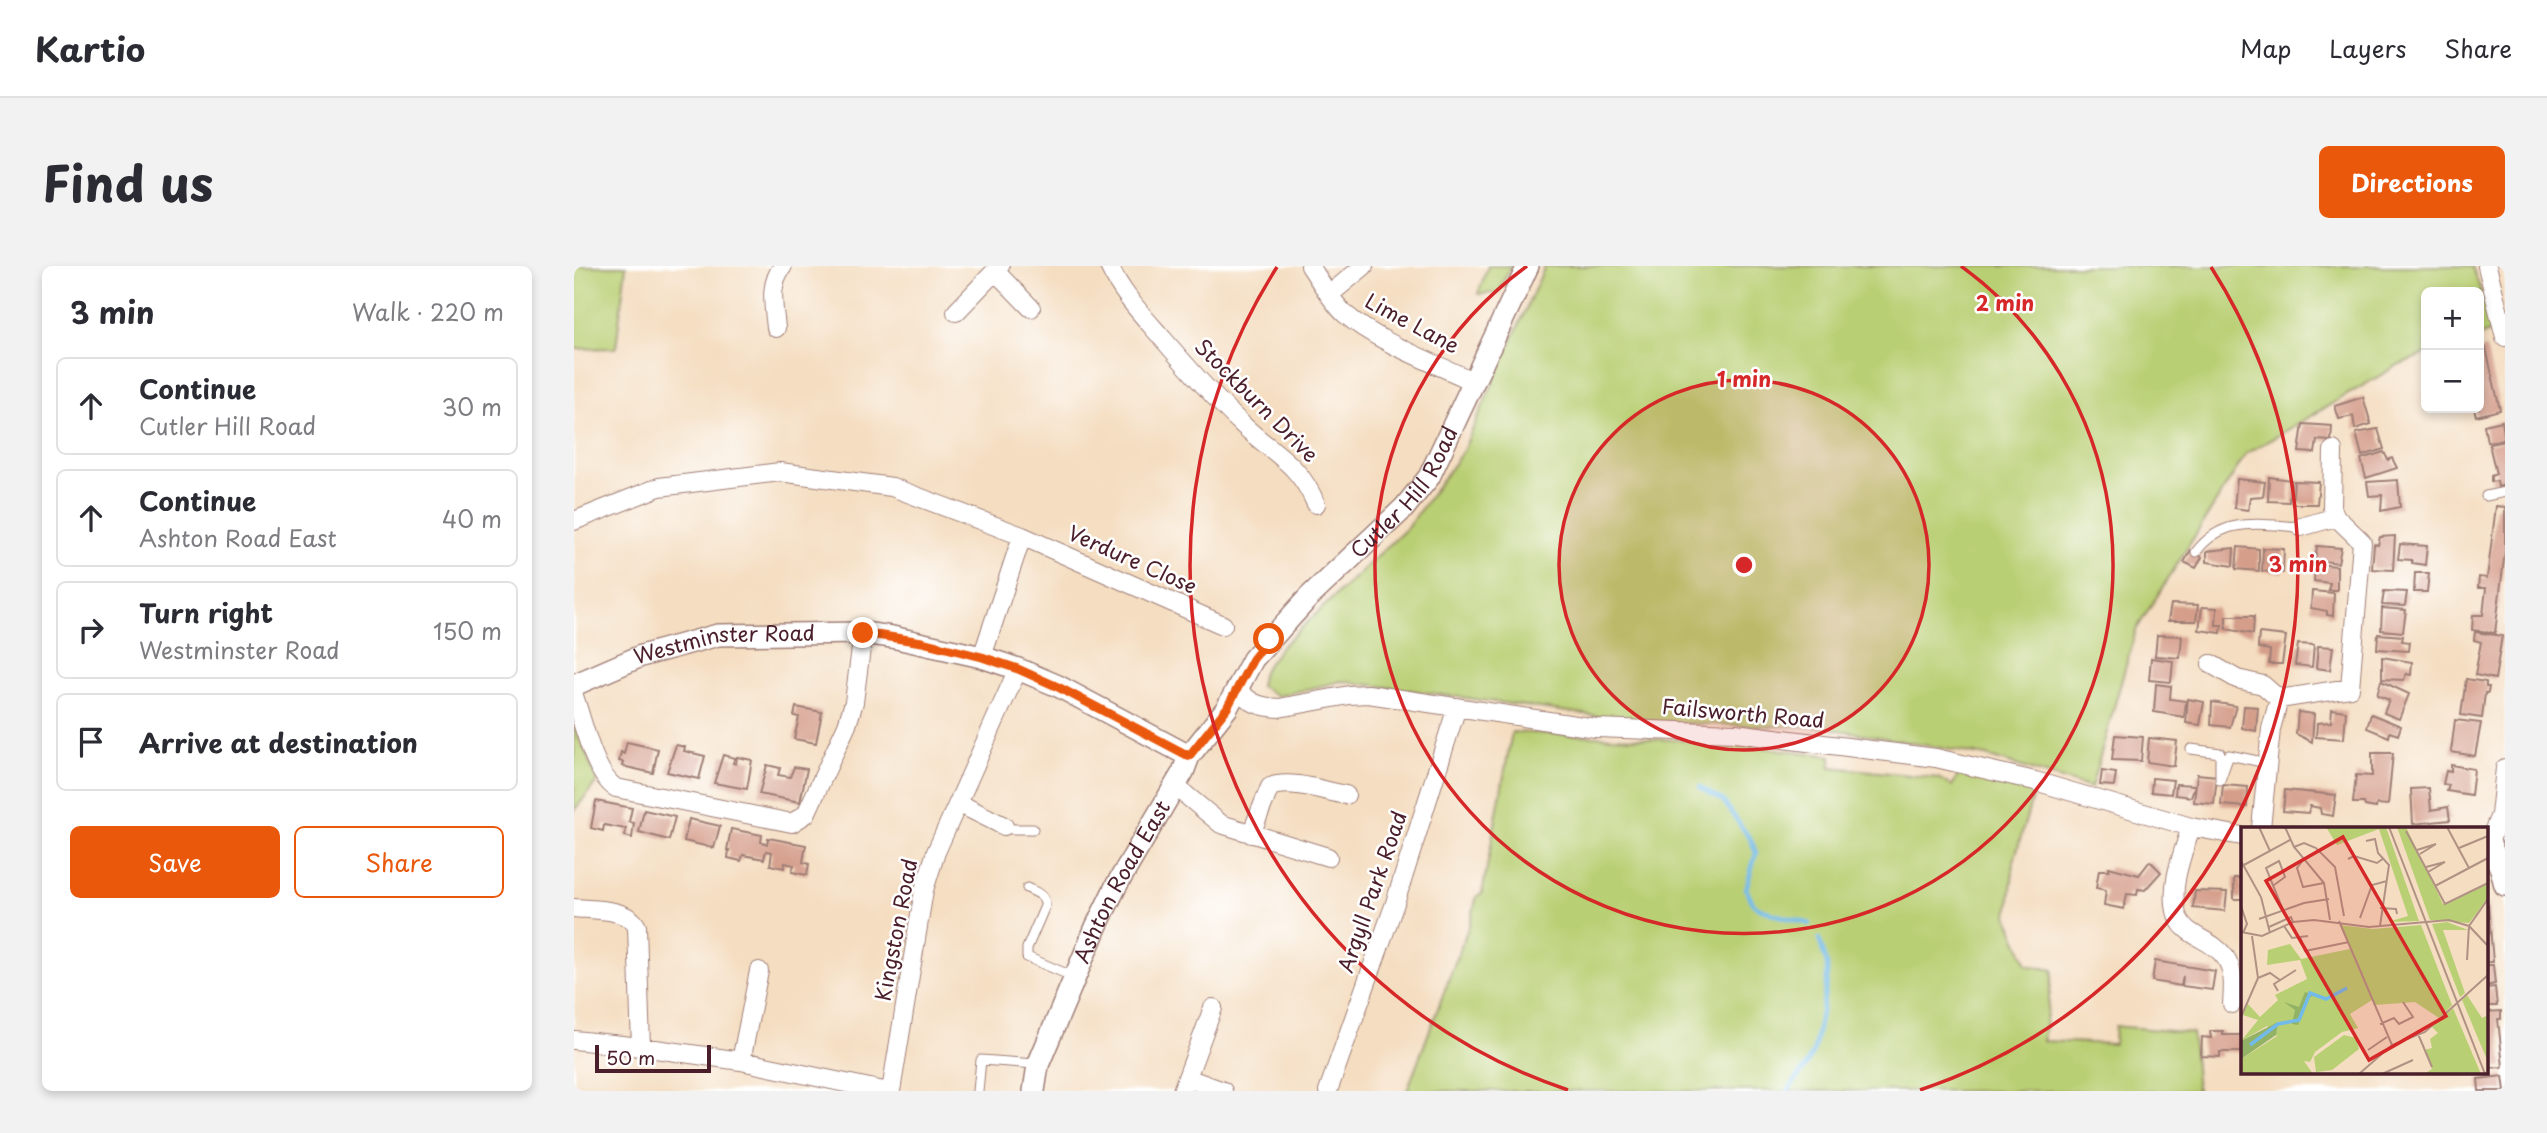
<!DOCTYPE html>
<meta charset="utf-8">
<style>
body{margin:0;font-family:"Playpen Sans",sans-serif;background:#f2f2f3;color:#2b2b33}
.controls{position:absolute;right:21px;top:21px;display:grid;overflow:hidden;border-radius:10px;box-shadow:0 4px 10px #0003}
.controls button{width:63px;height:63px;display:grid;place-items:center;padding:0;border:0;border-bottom:2px solid #e1e1e2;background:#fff;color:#2b2b33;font:35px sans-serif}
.scale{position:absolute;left:21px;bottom:18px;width:116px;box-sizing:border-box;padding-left:7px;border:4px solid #4a1f2b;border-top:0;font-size:19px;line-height:24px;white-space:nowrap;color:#4a1f2b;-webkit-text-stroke:5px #fff;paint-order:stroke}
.stop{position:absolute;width:21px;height:21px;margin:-16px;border:5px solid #ea580c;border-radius:50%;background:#fff}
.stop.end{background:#ea580c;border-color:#fff;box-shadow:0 2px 7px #0008}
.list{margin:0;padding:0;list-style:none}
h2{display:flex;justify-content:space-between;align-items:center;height:91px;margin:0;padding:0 28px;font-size:30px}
h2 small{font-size:23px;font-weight:400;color:#7c7c81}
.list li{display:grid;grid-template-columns:46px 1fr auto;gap:21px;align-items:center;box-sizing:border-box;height:98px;margin:0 14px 14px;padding:0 14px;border:2px solid #e1e1e2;border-radius:10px}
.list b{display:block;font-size:26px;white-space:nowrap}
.list p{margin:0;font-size:23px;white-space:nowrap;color:#7c7c81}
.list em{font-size:23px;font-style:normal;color:#7c7c81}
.actions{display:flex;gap:14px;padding:21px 28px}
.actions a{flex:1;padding:16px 0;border:2px solid #ea580c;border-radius:10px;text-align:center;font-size:24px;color:#ea580c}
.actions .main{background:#ea580c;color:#fff}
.icon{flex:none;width:38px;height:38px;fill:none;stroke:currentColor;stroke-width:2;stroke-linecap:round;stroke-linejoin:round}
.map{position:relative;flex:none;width:1931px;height:825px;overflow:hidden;border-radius:10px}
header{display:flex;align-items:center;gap:42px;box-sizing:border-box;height:98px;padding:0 35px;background:#fff;border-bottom:2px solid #e1e1e2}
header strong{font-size:33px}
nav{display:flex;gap:38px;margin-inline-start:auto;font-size:24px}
.intro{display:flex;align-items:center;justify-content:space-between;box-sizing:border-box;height:168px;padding:0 42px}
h1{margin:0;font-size:49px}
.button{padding:18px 32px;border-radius:10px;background:#ea580c;color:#fff;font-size:24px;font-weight:700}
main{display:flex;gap:42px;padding:0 42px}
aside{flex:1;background:#fff;border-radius:10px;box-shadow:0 4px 10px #0003}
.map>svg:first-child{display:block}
.green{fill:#b9cf73;stroke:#82774f;stroke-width:2}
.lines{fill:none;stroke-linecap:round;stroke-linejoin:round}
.stream{stroke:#71bae9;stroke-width:4.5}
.building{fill:#d59e8b}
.service-casing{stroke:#9f7e76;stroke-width:11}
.minor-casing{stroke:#9f7e76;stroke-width:20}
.tertiary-casing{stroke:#9f7e76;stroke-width:24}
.service{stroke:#fff;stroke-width:9}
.minor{stroke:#fff;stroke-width:18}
.tertiary{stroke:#fff;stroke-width:21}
.route{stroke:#ea580c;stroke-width:9}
.ring{fill:none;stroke:#d62828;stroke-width:3.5}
.labels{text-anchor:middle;stroke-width:5;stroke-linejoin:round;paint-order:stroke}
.street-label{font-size:21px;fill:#4a1f2b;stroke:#fff}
.inset-river{fill:none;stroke:#71bae9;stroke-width:3.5}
.inset-road{fill:none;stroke:#b09184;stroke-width:2}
.view{fill:#d62828;fill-opacity:0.15;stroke:#d62828;stroke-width:3.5}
.inset-edge{fill:none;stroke:#4a1f2b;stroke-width:3.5}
.centre{fill:#d62828;stroke:#fff;stroke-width:3.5}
.ring-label{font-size:21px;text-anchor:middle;font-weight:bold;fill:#d62828;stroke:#fff;stroke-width:5;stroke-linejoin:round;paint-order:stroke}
</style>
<header>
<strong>Kartio</strong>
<nav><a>Map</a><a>Layers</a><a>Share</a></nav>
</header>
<div class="intro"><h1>Find us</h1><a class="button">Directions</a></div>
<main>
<aside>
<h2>3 min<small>Walk · 220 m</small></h2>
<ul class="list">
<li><svg class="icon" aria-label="ahead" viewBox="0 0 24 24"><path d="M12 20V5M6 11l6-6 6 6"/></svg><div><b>Continue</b><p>Cutler Hill Road</p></div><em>30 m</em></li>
<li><svg class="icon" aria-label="ahead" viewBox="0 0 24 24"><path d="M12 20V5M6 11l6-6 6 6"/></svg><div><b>Continue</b><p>Ashton Road East</p></div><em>40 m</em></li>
<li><svg class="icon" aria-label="right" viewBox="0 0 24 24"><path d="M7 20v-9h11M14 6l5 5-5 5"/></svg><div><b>Turn right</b><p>Westminster Road</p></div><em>150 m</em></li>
<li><svg class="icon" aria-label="arrive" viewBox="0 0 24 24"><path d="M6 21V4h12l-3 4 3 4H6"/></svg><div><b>Arrive at destination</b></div></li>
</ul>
<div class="actions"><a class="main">Save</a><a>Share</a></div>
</aside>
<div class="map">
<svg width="1931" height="825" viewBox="0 0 1931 825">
<rect width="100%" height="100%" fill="#fff"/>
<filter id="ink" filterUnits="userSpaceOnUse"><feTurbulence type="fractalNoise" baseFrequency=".0143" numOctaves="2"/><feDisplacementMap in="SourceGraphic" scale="14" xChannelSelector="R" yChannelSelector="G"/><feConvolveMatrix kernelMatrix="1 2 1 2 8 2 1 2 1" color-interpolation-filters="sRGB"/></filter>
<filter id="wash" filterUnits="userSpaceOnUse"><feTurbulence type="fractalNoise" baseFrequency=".00686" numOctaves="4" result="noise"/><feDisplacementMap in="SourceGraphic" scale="28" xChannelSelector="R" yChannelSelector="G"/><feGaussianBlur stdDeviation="1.57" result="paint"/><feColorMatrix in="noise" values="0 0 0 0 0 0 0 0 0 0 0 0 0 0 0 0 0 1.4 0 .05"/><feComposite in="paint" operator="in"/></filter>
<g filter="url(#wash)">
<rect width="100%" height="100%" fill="#f4ddc0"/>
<path class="green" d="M 0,0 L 52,0 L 42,82 L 0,83 Z
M 914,0 L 937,0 L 924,27 L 904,28 Z
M 971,0 L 1898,0 L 1921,64 L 1905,70 L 1905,26 L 1852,26 L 1852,88 L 1826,98 L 1672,188 L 1562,364 L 1517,522 L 1412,490 L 1254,462 L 1067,456 L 768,415 L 704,430 L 686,420 L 689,405 L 706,382 L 833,262 L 889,185 Z
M 0,457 L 23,515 L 0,545 Z
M 938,466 L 1144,476 L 1257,490 L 1257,501 L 1364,512 L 1378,520 L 1386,506 L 1460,525 L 1440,595 L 1434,650 L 1453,699 L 1479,704 L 1469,775 L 1540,778 L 1541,760 L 1618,767 L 1623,825 L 833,825 L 897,654 L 903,630 L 908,628 Z"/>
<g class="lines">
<path class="stream" d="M 1126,521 L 1149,535 L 1177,574 L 1182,587 L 1172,623 L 1180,639 L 1199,648 L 1236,658
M 1214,825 L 1231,801 L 1240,784 L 1253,715 L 1253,698 L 1245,673"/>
</g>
<g id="blocks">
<path class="building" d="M 1912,82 L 1926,144 L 1902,150 L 1900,142 L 1905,142 L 1905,84 Z
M 1789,131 L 1797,158 L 1781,163 L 1779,150 L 1765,153 L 1761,140 Z
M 1928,155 L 1931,173 L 1913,176 L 1910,159 Z
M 1729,158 L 1758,160 L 1757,175 L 1743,174 L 1741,187 L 1725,186 Z
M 1804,163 L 1810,183 L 1788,190 L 1782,167 Z
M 1931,175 L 1931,219 L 1924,221 L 1923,215 L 1917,216 L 1917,210 L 1922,208 L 1915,178 Z
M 1810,186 L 1814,194 L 1818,192 L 1823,202 L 1792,212 L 1787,193 Z
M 1695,211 L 1717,214 L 1715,236 L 1694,235 Z
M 1663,213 L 1691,216 L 1689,230 L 1676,231 L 1674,244 L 1660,242 Z
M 1824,214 L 1826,241 L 1807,245 L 1808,229 L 1795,230 L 1793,216 Z
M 1720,215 L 1745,216 L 1743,238 L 1718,238 Z
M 1922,240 L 1931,241 L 1931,285 L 1921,367 L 1898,364 L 1899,349 L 1909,349 L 1912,322 L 1904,322 L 1905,311 L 1913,312 Z
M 1821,270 L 1819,304 L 1798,303 L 1800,278 L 1804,279 L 1806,271 Z
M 1826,278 L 1853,280 L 1851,299 L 1838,297 L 1838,294 L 1824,293 Z
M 1743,280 L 1767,282 L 1764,297 L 1741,294 Z
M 1664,281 L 1685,283 L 1685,305 L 1662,303 Z
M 1660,282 L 1659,300 L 1633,296 L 1633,285 Z
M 1689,282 L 1710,283 L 1709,307 L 1688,305 Z
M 1617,284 L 1628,291 L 1622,302 L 1610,296 Z
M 1741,298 L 1763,300 L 1763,324 L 1754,324 L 1756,317 L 1740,315 Z
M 1841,307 L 1855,307 L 1853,326 L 1840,326 Z
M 1738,325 L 1760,327 L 1759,350 L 1753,349 L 1753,345 L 1737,342 Z
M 1810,325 L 1833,326 L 1831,340 L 1808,339 Z
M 1597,338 L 1624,339 L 1622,355 L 1594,355 Z
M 1628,341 L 1643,342 L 1642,359 L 1648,359 L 1647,367 L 1625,364 Z
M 1808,342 L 1832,344 L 1829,366 L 1807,364 Z
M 1652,350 L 1680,350 L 1679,368 L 1652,363 Z
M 1901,366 L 1928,370 L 1921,413 L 1901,409 L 1907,376 L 1900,374 Z
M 1685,367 L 1712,370 L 1708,398 L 1695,398 L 1696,384 L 1684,382 Z
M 1804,368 L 1829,370 L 1828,375 L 1835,376 L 1834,385 L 1803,383 Z
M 1583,369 L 1608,370 L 1606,392 L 1581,390 Z
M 1724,378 L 1740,379 L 1738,401 L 1721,399 Z
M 1744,380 L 1759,381 L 1756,404 L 1742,402 Z
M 1808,391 L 1838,396 L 1837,409 L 1832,408 L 1830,414 L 1808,413 Z
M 1577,392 L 1599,395 L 1597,416 L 1575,414 Z
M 1892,413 L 1912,416 L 1912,421 L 1915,421 L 1914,427 L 1911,427 L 1908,452 L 1887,449 Z
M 1807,415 L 1835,428 L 1825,453 L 1810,447 L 1815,434 L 1803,429 Z
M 1582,418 L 1597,420 L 1596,433 L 1612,435 L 1610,451 L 1580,446 Z
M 1614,433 L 1630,436 L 1626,459 L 1612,457 Z
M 1638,436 L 1662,440 L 1656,461 L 1637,459 Z
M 1670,440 L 1684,441 L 1682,465 L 1668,462 Z
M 222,441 L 248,446 L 242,477 L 220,473 L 225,451 L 220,450 Z
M 1758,443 L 1772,445 L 1770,473 L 1742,471 L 1743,457 L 1757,456 Z
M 1724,446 L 1740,448 L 1738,476 L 1722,468 Z
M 1797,448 L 1827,460 L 1824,469 L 1816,466 L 1815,471 L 1793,462 Z
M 1881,454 L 1907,457 L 1901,490 L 1877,486 Z
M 1541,469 L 1569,471 L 1567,495 L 1538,494 Z
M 1575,472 L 1603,475 L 1600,500 L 1573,496 Z
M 53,476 L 84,483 L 79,507 L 48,500 L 49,496 L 45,495 L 47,486 L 50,488 Z
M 102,479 L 111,481 L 110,485 L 131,490 L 125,513 L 93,506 Z
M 1798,487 L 1819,487 L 1814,539 L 1803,538 L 1802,542 L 1791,540 L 1790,537 L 1779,537 L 1782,509 L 1798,510 Z
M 149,489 L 161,492 L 159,497 L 162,498 L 163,491 L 178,494 L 173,523 L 140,517 Z
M 193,499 L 206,502 L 204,509 L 216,511 L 220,501 L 233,503 L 226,536 L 185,528 Z
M 1877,499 L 1900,503 L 1897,529 L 1873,525 L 1875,519 L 1869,518 L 1872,505 L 1877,506 Z
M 1528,505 L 1542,507 L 1540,520 L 1526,519 Z
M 1623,508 L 1643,510 L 1640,538 L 1620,536 Z
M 1578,512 L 1599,514 L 1597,528 L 1577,526 Z
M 1602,518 L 1621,519 L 1617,531 L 1601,529 Z
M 1649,519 L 1674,521 L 1673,541 L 1647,539 Z
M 1855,522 L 1857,544 L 1874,541 L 1876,554 L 1839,558 L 1837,523 Z
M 1711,524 L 1762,529 L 1759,550 L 1747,548 L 1746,542 L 1736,540 L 1734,547 L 1709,545 Z
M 22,535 L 58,542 L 55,556 L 60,557 L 58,572 L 51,570 L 52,563 L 36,560 L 30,559 L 29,565 L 17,562 Z
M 70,544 L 101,551 L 95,574 L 65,566 Z
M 115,553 L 146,560 L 140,582 L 110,575 Z
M 157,563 L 188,569 L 187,576 L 193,578 L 194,572 L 232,579 L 229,596 L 235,598 L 233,609 L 218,606 L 220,599 L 211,597 L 210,602 L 196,599 L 198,586 L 192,585 L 190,593 L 169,589 L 167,595 L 154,592 L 155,584 L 153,584 Z
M 1576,595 L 1587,606 L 1571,624 L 1564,623 L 1563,629 L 1553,628 L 1550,643 L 1530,639 L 1532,624 L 1522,622 L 1525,604 L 1535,604 L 1535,601 L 1565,609 Z
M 1660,612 L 1668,612 L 1668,633 L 1660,633 Z
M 1621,625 L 1653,626 L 1651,645 L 1619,642 Z
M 1912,638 L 1914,638 L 1919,696 L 1912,696 Z
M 1581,695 L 1641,705 L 1638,724 L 1608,720 L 1609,710 L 1607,720 L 1578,715 Z
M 1912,699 L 1919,699 L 1921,718 L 1912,720 Z
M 1921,721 L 1923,740 L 1912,740 L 1912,722 Z
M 1927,745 L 1927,753 L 1924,753 L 1929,801 L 1912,802 L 1912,746 Z
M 1636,765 L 1649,765 L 1649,769 L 1668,769 L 1668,786 L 1646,786 L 1646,791 L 1627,790 L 1628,771 L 1637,772 Z
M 1929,810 L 1931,825 L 1905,825 L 1904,813 Z"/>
</g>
</g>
<g filter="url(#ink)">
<use href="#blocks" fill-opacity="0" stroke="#9f7e76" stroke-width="2"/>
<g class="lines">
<defs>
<path id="service" d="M 1912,230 L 1931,226
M 1622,286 C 1649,249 1687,259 1727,261
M 1617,483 L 1646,487 L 1646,514 L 1655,489 L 1693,497
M 430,560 L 438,563 L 459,563
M 453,622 C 463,627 472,629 471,640 L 453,682 L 453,691 L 500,711
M 404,825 L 407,794 L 462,798"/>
<path id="minor" d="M 535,0 C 548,28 569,50 589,73 C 615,103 641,133 670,160 C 701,189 724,196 742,238
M 736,0 C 747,16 757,35 771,48 C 803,76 861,97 900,116
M 1913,0 L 1931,71
M 421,5 L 457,42
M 755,29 L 790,0
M 382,46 L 426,0
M 202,62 C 200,40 194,19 209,0
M 1759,184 L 1758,242 L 1762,251
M 0,255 L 85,221 L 206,206 L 318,221 L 448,270 L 649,359
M 408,391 L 448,270
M 1637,398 L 1663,413 L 1689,419 L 1705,433
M 664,423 C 676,438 687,441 705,442 L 775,429 L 794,428 L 1022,462 L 1161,467 L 1362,492 L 1461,515 L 1617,561 L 1668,570
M 0,430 C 9,455 20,509 42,522 L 218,557 L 232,548 L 273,459 L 280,436 L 289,367
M 601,520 L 647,558 L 754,591
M 384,537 L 430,560
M 1617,561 C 1609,587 1596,617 1602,645 C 1608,672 1637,671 1651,691 C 1661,705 1659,723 1658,738
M 1687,562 L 1697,463 L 1705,433 L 1776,422 L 1788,276 L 1762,251 L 1727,261
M 677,568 L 696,521 C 717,513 750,525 772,529
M 1912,576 L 1915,576 L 1926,549 L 1931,502
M 0,642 C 19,644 54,642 63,661 L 67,781
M 0,774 L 67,781 L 167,795 L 310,825
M 167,795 L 185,705
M 613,812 L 649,825
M 317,825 L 350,624 L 362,586 L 444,403
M 608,825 L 639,742
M 754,825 L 821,637 L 883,441"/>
<g id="tertiary">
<path id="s1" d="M 0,419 L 67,390 L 144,369 L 289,367 L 318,371 L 408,391 L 444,403 L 484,420 L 615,490"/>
<path d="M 1915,576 L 1927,603 L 1931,619"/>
<path id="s2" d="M 460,825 L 464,799 L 522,661 L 542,620 L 609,506 L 615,490 L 653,442 L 679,393 L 735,331 L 830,242 L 855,211 L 954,0"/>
</g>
</defs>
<use href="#service" class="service-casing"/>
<use href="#minor" class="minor-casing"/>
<use href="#tertiary" class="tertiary-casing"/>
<use href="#service" class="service"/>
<use href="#minor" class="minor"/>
<use href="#tertiary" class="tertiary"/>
</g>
</g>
<g class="lines" filter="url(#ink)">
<path class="route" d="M 289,367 L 348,376 L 408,391 L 444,403 L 484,421 L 615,490 L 653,442 L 679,393 L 695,373"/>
</g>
<circle cx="1170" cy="299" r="185" fill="#d62828" fill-opacity=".12"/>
<g class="ring">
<circle cx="1170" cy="299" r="185"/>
<path d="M1387 0A369 369 0 1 1 953 0"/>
<path d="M994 824A554 554 0 0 1 703 1M1637 1A554 554 0 0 1 1346 824"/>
</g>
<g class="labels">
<g class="street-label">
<text transform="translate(838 58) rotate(28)" y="7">Lime Lane</text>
<text transform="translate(682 135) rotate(45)" y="7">Stockburn Drive</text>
<text dy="7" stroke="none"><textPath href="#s2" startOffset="714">Cutler Hill Road</textPath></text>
<text transform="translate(558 294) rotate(24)" y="7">Verdure Close</text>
<text dy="7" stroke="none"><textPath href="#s1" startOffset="158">Westminster Road</textPath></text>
<text transform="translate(1169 448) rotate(5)" y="7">Failsworth Road</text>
<text dy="7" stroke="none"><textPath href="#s2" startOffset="228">Ashton Road East</textPath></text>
<text transform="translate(799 626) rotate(-71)" y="7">Argyll Park Road</text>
<text transform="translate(323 664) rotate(-79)" y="7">Kingston Road</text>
</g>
</g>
<g transform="translate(1667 561)">
<rect width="247" height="247" fill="#f4ddc0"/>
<path d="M 85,0 L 145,0 L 178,94 L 147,95 L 167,89 L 138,2 L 96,18 ZM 156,0 L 165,0 L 202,77 L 247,57 L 247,71 L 228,96 L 189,93 ZM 206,95 L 227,103 L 202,103 L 224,166 L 219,170 L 191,97 ZM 99,98 L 132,102 L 180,98 L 211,178 L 198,191 L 174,175 L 134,178 ZM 49,117 L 60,132 L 109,122 L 131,173 L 109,187 L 117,201 L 101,205 L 74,225 L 69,235 L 63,234 L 72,247 L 0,247 L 0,232 L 36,209 L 26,199 L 0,214 L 17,193 L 2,188 L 6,176 L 19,190 L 37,173 L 34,168 L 66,152 L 59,133 L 26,138 L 27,123 ZM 226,168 L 241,191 L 247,188 L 247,235 L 221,173 ZM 212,181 L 240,247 L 183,247 L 191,242 L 183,223 L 191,221 L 189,212 L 197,206 L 191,200 ZM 103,208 L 115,211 L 118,222 L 91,243 L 75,245 L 73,230 Z" fill="#b9cf73"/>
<path d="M 64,165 L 75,168 L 66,171 L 57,198 L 51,197 L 54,183 L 43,175 L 58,180 ZM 37,195 L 35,208 L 0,232 L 0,214 Z" fill="#92b265"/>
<path class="inset-river" d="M 9,218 L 37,197 L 58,193 L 69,166 L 85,172 L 106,161"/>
<path class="inset-road" d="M 18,0 L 29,24M 44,0 L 53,20 L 83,56 L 89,93M 148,0 L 244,247M 206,0 L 228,41M 165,4 L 204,77 L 247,56M 125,14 L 134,12 L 137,26 L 148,38 L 139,99M 53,20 L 63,16 L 75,21 L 94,40 L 103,89M 218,21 L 247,9M 176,23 L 195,17 L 179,27M 63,32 L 56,41 L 62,60 L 83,56M 107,32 L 113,29 L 136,36 L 143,31M 0,34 L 20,70 L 29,106M 1,39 L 49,13M 185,40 L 204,35 L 187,45M 33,58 L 44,50 L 38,34 L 25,41 L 42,83M 194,59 L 247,31M 0,79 L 6,97 L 2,106M 139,81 L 155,82 L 156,87M 119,91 L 131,58 L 146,54M 18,92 L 63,76 L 88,72M 98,94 L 151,218M 43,99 L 51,111 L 67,109M 28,100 L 50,90 L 52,95M 0,105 L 21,109 L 52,95 L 73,93 L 128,100 L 208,93 L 228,99 L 247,119M 11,109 L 17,151M 59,110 L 64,124 L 108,115M 226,133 L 228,99 L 247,72M 17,151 L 29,146 L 39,153M 37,164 L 33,157 L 55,143M 0,190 L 17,151M 139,197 L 153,191 L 158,197 L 172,190 L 162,175M 177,207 L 191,240M 127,223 L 146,210M 118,247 L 151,218 L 184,205 L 247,148M 141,247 L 172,233"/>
<path class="view" d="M 102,10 L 205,189 L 128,233 L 25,54 Z"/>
<rect width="247" height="247" class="inset-edge"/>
</g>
<circle cx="1170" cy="299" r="10" class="centre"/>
<g class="ring-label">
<text x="1431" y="45">2 min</text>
<text x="1170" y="121">1 min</text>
<text x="1724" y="306">3 min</text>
</g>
</svg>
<div class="controls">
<button>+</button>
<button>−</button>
</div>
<div class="scale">50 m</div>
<div class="stop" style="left:695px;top:373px"></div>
<div class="stop end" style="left:289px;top:367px"></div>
</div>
</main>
